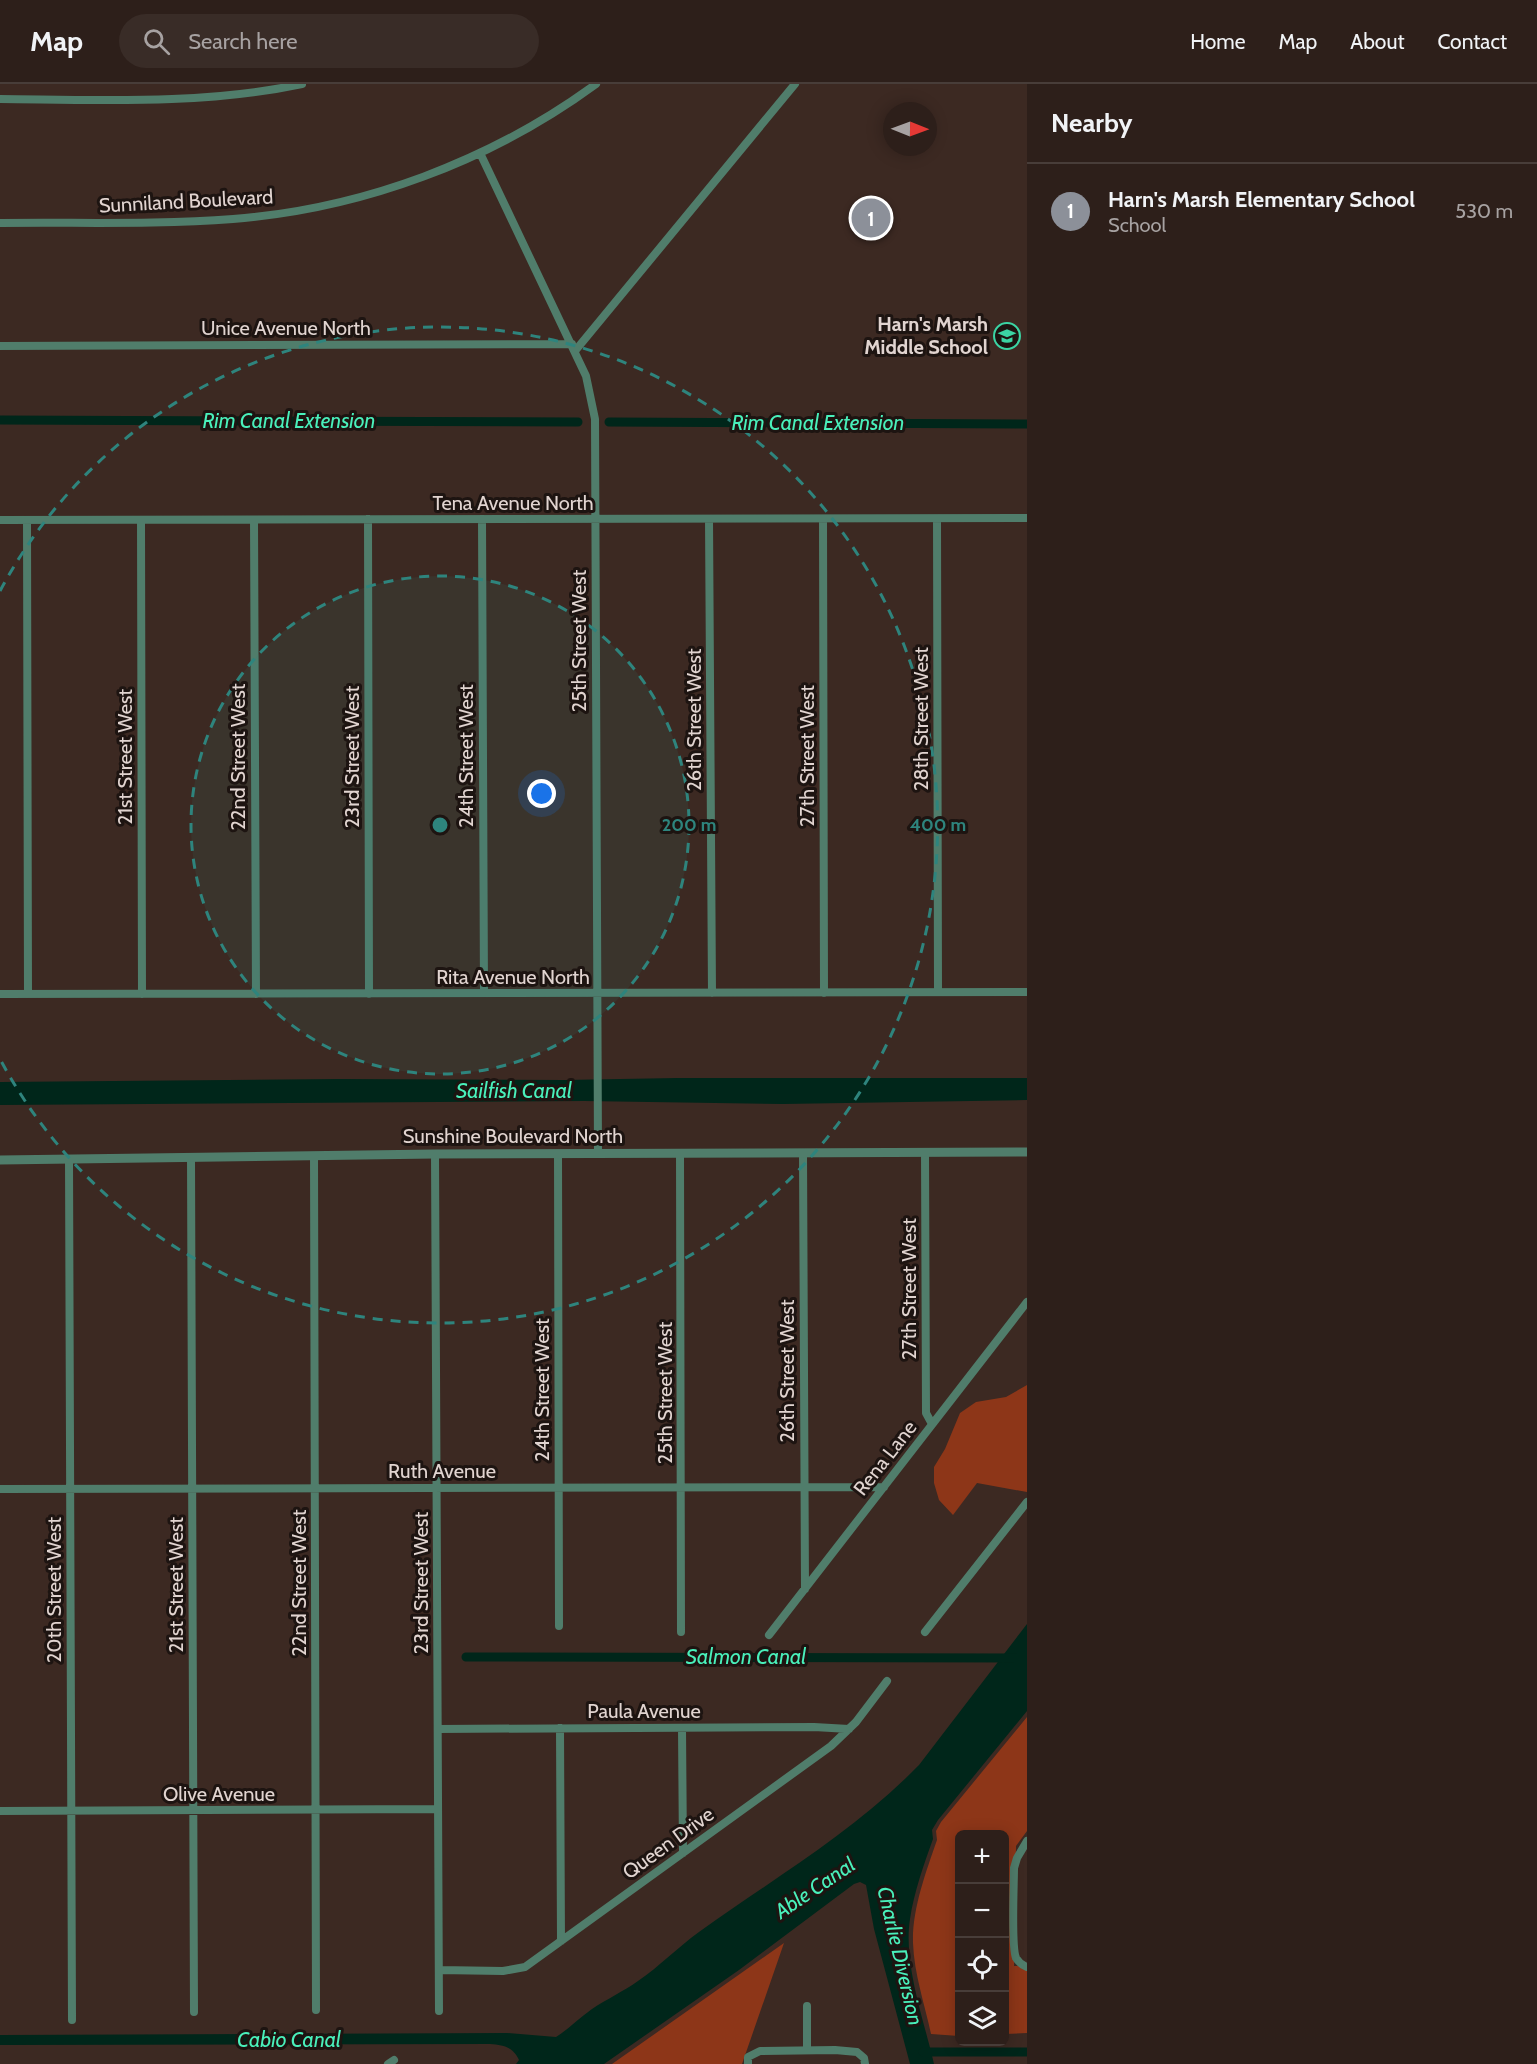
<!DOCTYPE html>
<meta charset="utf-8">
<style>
body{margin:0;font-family:Cabin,sans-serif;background:#392c27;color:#f1f3f6}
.controls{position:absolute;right:18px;bottom:18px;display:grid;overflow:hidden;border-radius:9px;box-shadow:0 3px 15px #0003}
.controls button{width:54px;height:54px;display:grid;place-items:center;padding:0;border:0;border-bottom:2px solid #483d39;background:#2d1f1a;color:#f1f3f6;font:30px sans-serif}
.compass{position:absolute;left:883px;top:18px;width:54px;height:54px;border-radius:50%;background:#2d1f1a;box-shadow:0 3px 15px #0003;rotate:91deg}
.you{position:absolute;left:542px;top:710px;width:21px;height:21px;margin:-15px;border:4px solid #fff;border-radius:50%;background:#1a73e8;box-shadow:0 0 0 9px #1a73e833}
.badge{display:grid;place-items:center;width:39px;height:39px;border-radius:50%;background:#8c9099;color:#fff;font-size:20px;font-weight:700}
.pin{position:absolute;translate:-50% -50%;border:3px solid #fff;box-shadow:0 2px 6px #0006}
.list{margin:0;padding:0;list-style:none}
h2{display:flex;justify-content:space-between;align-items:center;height:78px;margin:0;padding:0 24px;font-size:26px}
h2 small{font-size:20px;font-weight:400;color:#a7a2a2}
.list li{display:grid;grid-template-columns:39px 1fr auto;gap:18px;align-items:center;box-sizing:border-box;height:96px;padding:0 24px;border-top:2px solid #483d39}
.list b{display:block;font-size:22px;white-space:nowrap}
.list p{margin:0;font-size:20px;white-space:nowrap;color:#a7a2a2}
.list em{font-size:20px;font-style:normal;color:#a7a2a2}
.icon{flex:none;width:33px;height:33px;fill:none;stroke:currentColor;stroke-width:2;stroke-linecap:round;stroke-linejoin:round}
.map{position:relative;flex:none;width:1027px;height:1980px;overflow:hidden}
header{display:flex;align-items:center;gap:36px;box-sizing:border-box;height:84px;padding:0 30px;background:#2d1f1a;border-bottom:2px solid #483d39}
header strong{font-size:28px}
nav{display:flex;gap:33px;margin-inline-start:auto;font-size:21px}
.search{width:420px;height:54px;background:#392c27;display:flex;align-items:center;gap:15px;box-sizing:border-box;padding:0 21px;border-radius:33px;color:#a7a2a2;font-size:22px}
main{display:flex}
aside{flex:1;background:#2d1f1a}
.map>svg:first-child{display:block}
.forest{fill:#8d3618}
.water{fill:#00261a}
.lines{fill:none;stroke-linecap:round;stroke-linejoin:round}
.canal{stroke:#00261a;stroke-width:9}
.minor{stroke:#507d6b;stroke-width:8}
.tertiary{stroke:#507d6b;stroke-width:9}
.ring{fill:none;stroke:#2e847d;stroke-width:3;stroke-dasharray:10 8}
.labels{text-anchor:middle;stroke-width:6;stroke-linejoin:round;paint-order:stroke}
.street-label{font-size:20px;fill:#e1d4d0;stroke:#1d1411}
.poi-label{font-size:20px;font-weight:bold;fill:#e1d4d0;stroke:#1d1411;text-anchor:end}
.water-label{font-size:21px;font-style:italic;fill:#49f0bb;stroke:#1d1411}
.centre{fill:#2e847d;stroke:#1d1411;stroke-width:3}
.ring-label{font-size:18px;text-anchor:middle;font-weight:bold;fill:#2e847d;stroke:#1d1411;stroke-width:6;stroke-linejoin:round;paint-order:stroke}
</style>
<header>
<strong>Map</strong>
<div class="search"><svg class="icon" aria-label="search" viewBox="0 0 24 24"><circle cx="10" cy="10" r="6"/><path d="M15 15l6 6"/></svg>Search here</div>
<nav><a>Home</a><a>Map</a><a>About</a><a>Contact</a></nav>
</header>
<main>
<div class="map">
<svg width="1027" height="1980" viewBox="0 0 1027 1980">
<rect width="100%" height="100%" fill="#3c2922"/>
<path class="forest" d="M 1027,1301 L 1027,1408 L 977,1399 L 953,1431 L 939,1416 L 934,1399 L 934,1383 L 945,1365 L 960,1329 L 976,1318 L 1006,1313 Z
M 1027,1633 L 1027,1747 L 1016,1762 L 1014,1882 L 1027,1882 L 1027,1949 L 1005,1950 L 1005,1750 L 960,1750 L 959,1952 L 931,1950 C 925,1921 914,1890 913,1859 C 912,1825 926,1788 937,1756 L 936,1747 L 941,1738 Z
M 784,1859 L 742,1980 L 612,1980 Z"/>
<path class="water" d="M 677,994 L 1027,994 L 1027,1016 L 783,1020 L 584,1017 L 0,1021 L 0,998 L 339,995 L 564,996 Z
M 1027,1540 L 1027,1627 L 938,1736 L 932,1746 L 933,1755 C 924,1780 914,1808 910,1835 C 903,1880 924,1936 934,1980 L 910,1980 L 874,1845 L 866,1801 L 860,1798 L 854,1800 L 739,1886 L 604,1980 L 516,1980 L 519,1976 C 513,1963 504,1961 490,1960 L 0,1961 L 0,1951 L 507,1949 L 556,1953 C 569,1945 579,1934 592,1925 C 607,1915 624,1907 638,1897 C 660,1882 678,1863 699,1848 C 774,1794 854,1748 919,1681 Z"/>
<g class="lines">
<path class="canal" d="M 0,336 L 578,338
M 609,338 L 1027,340
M 466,1573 L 1027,1574
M 923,1968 L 1027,1968"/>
<path class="minor" d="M 0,15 C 101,16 203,21 302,0
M 480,69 L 586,292 L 595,335 L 598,1070
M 0,139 C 77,138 156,141 233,135 C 362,125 491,77 596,0
M 0,262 L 572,260
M 575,267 L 795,0
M 368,435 L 369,910
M 482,435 L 484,909
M 709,435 L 712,909
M 823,435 L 824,909
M 937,435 L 938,908
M 0,436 L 1027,434
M 27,436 L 28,910
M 141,436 L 142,910
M 254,436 L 256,910
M 0,910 L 1027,908
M 925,1068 L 926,1329 L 932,1340
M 680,1069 L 681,1548
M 803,1069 L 805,1505
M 435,1070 L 439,1927
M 558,1070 L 559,1542
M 314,1072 L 316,1926
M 191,1074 L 194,1928
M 69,1076 L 72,1936
M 0,1405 L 884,1403
M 925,1548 L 1027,1418
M 769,1551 L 1027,1218
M 560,1644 L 561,1857
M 682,1644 L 683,1769
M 438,1645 L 814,1643 L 849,1645
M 0,1727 L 438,1725
M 1027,1757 L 1017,1774 L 1014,1784 C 1014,1800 1011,1863 1016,1874 C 1019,1879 1022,1881 1027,1883
M 439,1886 L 503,1887 L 525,1883 L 831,1662 L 856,1638 L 887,1597
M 807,1966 L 807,1922
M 388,1980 L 394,1976
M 748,1980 L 748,1973 L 760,1967 L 835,1966 L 857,1968 L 864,1974 L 865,1980"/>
<path class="tertiary" d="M 0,1076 L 435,1070 L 1027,1068"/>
</g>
<circle cx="440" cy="741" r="249" fill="#2e847d" fill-opacity=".12"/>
<g class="ring">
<circle cx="440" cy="741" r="249"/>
<path d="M0 507A498 498 0 1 1 0 975"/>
</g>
<defs>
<symbol id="school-ring" viewBox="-11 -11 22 22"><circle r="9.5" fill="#1d1411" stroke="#3bd4a4" stroke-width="1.5"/><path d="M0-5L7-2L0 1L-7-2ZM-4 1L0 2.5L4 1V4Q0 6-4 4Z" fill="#3bd4a4"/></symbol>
</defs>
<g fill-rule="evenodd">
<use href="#school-ring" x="992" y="237" width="30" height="30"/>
</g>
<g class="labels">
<g class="street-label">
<text transform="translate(186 117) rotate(-3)" y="7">Sunniland Boulevard</text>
<text x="286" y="251">Unice Avenue North</text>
<text x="513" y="426">Tena Avenue North</text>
<text transform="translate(579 557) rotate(-90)" y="7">25th Street West</text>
<text transform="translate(921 635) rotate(-90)" y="7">28th Street West</text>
<text transform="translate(694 636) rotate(-90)" y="7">26th Street West</text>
<text transform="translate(466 672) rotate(-90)" y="7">24th Street West</text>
<text transform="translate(807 672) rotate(-90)" y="7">27th Street West</text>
<text transform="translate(125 673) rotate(-90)" y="7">21st Street West</text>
<text transform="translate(238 673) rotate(-90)" y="7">22nd Street West</text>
<text transform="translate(352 673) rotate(-90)" y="7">23rd Street West</text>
<text x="513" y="900">Rita Avenue North</text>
<text x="513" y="1059">Sunshine Boulevard North</text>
<text transform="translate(909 1205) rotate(-90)" y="7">27th Street West</text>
<text transform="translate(787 1287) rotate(-90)" y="7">26th Street West</text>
<text transform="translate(542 1306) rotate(-90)" y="7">24th Street West</text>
<text transform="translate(665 1309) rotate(-90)" y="7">25th Street West</text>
<text transform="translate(885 1374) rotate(-52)" y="7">Rena Lane</text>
<text x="442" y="1394">Ruth Avenue</text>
<text transform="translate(299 1499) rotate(-90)" y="7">22nd Street West</text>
<text transform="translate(421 1499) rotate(-90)" y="7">23rd Street West</text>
<text transform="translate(176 1501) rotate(-90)" y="7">21st Street West</text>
<text transform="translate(54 1506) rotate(-90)" y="7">20th Street West</text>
<text x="644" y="1634">Paula Avenue</text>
<text x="219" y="1717">Olive Avenue</text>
<text transform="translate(668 1759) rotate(-36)" y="7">Queen Drive</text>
</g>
<g class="poi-label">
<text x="988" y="247">Harn's Marsh<tspan x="988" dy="23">Middle School</tspan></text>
</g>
<g class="water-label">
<text x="289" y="344">Rim Canal Extension</text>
<text x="818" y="346">Rim Canal Extension</text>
<text x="514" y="1014">Sailfish Canal</text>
<text x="746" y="1580">Salmon Canal</text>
<text transform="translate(815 1804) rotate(-34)" y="7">Able Canal</text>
<text transform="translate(900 1872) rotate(77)" y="7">Charlie Diversion</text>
<text x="289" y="1963">Cabio Canal</text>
</g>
</g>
<circle cx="440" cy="741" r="9" class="centre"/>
<g class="ring-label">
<text x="689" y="747">200 m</text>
<text x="938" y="747">400 m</text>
</g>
</svg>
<div class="controls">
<button>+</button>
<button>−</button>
<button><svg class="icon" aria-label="locate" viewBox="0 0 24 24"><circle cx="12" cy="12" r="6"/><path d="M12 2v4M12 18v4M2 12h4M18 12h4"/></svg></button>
<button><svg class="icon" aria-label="layers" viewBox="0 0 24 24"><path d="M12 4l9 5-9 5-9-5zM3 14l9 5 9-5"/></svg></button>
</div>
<svg class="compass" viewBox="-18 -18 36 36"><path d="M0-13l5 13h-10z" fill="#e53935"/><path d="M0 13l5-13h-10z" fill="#a7a2a2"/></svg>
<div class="you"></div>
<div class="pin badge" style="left:871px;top:134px">1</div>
</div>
<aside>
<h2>Nearby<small></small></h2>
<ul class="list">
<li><span class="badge">1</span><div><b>Harn's Marsh Elementary School</b><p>School</p></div><em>530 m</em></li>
</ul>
</aside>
</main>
